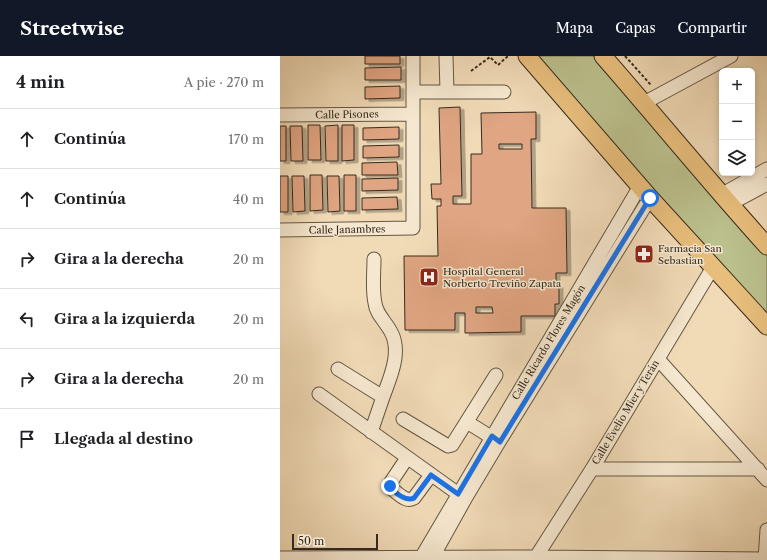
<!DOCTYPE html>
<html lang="es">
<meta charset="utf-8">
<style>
body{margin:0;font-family:"Libre Caslon Text",serif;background:#f6f6f6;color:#202124}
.controls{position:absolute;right:12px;top:12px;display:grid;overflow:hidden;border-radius:6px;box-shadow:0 2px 6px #0003}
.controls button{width:36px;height:36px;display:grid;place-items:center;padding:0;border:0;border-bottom:1px solid #e0e0e0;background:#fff;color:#202124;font:20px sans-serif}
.scale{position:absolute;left:12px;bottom:10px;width:86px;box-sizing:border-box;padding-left:4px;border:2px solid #362b1e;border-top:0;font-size:11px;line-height:14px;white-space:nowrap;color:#362b1e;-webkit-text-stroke:3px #f6e8d0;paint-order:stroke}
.stop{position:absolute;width:12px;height:12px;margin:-9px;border:3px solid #1a73e8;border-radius:50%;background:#fff}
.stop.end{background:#1a73e8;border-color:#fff;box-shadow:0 1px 4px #0008}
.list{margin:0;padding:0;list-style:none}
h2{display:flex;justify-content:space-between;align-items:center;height:52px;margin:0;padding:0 16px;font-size:17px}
h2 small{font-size:13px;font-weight:400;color:#757577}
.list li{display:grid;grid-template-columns:26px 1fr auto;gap:12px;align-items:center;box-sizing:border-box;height:60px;padding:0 16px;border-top:1px solid #e0e0e0}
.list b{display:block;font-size:15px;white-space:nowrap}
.list em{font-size:13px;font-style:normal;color:#757577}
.icon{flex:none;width:22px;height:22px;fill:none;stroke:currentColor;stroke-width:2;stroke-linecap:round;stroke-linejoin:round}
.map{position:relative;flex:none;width:487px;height:504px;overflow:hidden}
header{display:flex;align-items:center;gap:24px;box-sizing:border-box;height:56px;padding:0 20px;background:#111827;color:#fff}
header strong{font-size:19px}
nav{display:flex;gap:22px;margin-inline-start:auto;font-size:14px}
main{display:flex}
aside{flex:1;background:#fff}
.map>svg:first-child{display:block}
.green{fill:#bbc08d;stroke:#787656}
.building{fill:#e0a582;stroke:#362b1e;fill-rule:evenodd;filter:url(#shadow)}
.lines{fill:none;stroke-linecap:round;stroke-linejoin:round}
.minor-casing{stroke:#655744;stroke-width:15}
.major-casing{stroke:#362b1e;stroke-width:19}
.path{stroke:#362b1e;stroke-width:2;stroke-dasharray:3 2;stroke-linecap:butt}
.minor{stroke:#f6e8d0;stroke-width:13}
.major{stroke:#e8be7c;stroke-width:17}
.route{stroke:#1a73e8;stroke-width:5}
.labels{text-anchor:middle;stroke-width:3;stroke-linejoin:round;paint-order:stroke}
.street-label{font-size:10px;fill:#362b1e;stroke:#f6e8d0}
.poi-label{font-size:10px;fill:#362b1e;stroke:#f6e8d0;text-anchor:start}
</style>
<header>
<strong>Streetwise</strong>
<nav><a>Mapa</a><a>Capas</a><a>Compartir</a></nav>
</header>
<main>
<aside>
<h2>4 min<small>A pie · 270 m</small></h2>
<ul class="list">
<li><svg class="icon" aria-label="ahead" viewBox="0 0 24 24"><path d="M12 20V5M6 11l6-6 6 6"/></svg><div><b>Continúa</b></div><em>170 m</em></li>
<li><svg class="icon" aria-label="ahead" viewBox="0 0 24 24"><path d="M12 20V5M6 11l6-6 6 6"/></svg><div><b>Continúa</b></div><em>40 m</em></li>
<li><svg class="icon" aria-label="right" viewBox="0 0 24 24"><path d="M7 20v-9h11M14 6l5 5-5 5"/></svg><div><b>Gira a la derecha</b></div><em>20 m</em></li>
<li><svg class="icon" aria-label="left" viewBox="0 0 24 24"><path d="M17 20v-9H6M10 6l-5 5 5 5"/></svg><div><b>Gira a la izquierda</b></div><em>20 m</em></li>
<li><svg class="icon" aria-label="right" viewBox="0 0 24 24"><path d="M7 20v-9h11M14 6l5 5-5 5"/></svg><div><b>Gira a la derecha</b></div><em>20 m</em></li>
<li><svg class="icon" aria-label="arrive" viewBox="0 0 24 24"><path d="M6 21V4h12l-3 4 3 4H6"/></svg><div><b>Llegada al destino</b></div></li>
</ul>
</aside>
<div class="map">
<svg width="487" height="504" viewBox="0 0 487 504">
<defs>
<filter id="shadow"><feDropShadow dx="4" dy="2.5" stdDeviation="0" flood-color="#0004"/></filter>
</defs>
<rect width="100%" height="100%" fill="#f1dbb7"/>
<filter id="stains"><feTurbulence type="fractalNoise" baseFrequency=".005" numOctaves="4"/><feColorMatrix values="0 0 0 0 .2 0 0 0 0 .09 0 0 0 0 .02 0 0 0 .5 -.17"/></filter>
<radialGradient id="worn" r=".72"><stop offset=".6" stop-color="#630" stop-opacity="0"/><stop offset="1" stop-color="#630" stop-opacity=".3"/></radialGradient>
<path class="green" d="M 256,0 L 313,0 L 487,198 L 487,263 Z"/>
<path class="building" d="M 85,0 L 120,0 L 120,8 L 85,8 Z
M 121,11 L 121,24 L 85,24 L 85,12 Z
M 120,30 L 120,42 L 85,43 L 85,31 Z
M 180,51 L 182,140 L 173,140 L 173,148 L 191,148 L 191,98 L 202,98 L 201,57 L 256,56 L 256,83 L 251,83 L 252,152 L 286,152 L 287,217 L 276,217 L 276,229 L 279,229 L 279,248 L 275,248 L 275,260 L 241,260 L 241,276 L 185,277 L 185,257 L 175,257 L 175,274 L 125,274 L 124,200 L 158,200 L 157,150 L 161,150 L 161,143 L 152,143 L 151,128 L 161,128 L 159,52 ZM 219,88 L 242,88 L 242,93 L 219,93 ZM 196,251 L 212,251 L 213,257 L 196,257 Z
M 28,69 L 40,69 L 41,104 L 28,104 Z
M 58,69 L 58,105 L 46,105 L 45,70 Z
M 62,69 L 74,69 L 74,104 L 62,105 Z
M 0,70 L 6,70 L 6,105 L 0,105 Z
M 10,70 L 22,70 L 23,105 L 11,105 Z
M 119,71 L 119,83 L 83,84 L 83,72 Z
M 119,89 L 119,101 L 83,102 L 83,90 Z
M 117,106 L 118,119 L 82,119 L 82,107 Z
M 30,119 L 42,119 L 43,154 L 30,155 Z
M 64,119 L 76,119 L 76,155 L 64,155 Z
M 0,120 L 8,120 L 8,156 L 0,156 Z
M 12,120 L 24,120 L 25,155 L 13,156 Z
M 47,120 L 59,120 L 60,155 L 48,156 Z
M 118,122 L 118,134 L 82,135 L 82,123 Z
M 117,141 L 118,153 L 82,154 L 82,142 Z"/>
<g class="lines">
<defs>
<path id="minor" d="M 166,0 L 167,36
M 133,36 L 224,36
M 364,47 L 451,0
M 0,59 L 133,58
M 441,139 L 487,113
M 450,148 L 487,128
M 0,174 L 133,172 L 133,0
M 94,203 C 94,217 92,233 95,247 C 96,258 106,266 111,276 C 122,296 110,322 103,341
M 378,303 L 487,424
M 58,313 L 103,341 L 91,376
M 39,338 L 184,442
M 123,363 L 168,390 L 172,389 L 216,319
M 187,366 L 219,386
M 127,402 L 111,426 L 112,433 C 119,438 126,447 134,442 L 151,419
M 312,413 L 478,413
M 256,501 L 312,413 L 433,211
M 0,502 L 256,501 L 485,503
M 142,504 L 141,502 L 360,130
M 151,504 L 185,443 L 219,386 L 370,142
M 485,504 L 487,474"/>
<path id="major" d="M 247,0 L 370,142 L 487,270
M 323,0 C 378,63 431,128 487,190"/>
</defs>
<use href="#minor" class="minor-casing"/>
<use href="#major" class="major-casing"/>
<path class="path" d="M 345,0 L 371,29
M 191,15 L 210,1 L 218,9 L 228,0"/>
<use href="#minor" class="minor"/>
<use href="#major" class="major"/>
</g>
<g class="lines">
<path class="route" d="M 110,430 C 114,437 127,446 134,442 L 151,419 L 178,438 L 212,380 L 220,386 L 370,142"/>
</g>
<defs>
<symbol id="pharmacy-square" viewBox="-11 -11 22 22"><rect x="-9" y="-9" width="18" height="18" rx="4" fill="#8f2418" stroke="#f6e8d0"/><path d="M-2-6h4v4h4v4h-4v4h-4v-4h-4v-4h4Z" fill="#fff"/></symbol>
<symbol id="hospital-square" viewBox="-11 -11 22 22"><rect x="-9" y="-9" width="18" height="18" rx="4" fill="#8f2418" stroke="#f6e8d0"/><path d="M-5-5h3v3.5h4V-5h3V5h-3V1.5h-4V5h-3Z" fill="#fff"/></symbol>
</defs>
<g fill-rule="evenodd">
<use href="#pharmacy-square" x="353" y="187" width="22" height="22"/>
<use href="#hospital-square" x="138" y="210" width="22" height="22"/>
</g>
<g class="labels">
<g class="street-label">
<text transform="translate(67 58) rotate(-1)" y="4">Calle Pisones</text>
<text transform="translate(67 173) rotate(-1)" y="4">Calle Janambres</text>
<text transform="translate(268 286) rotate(-59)" y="4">Calle Ricardo Flores Magón</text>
<text transform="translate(345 356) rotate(-59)" y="4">Calle Evelio Mier y Terán</text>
</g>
<g class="poi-label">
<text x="378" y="196">Farmacia San<tspan x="378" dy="12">Sebastian</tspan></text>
<text x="163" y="219">Hospital General<tspan x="163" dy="12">Norberto Treviño Zapata</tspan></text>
</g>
</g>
<rect width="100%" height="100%" filter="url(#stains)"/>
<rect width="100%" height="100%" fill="url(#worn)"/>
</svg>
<div class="controls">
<button>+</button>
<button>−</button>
<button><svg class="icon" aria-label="layers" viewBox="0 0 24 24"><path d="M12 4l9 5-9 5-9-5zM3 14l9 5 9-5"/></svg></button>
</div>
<div class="scale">50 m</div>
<div class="stop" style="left:370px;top:142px"></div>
<div class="stop end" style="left:110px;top:430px"></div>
</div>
</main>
